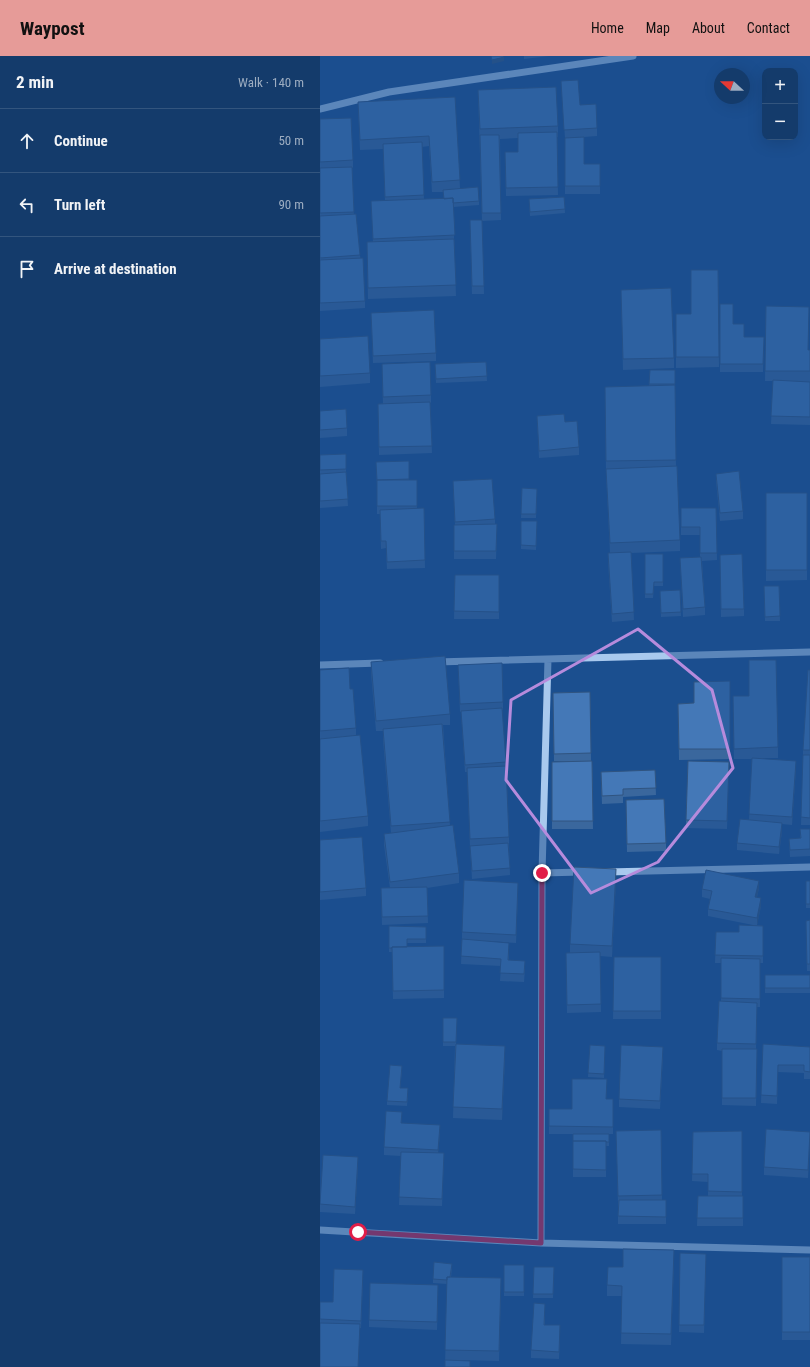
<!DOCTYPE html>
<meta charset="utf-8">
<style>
body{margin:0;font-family:"Roboto Condensed",sans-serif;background:#214673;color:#f1f3f6}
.controls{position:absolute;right:12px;top:12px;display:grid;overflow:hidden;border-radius:8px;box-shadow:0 4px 16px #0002}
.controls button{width:36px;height:36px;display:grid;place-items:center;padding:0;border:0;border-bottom:1px solid #33557e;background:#143b6b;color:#f1f3f6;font:20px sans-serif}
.compass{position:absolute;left:394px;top:12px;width:36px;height:36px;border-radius:50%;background:#143b6b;box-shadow:0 4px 16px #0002;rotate:291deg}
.stop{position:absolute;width:12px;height:12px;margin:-9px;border:3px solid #e11d48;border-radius:50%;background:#fff}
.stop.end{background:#e11d48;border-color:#fff;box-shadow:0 1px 4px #0008}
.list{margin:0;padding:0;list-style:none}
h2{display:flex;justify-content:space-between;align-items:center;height:52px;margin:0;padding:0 16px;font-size:17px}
h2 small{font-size:13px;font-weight:400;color:#9dadc1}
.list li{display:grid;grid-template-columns:26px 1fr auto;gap:12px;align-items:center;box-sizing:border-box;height:64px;padding:0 16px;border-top:1px solid #33557e}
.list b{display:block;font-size:15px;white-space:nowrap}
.list em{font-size:13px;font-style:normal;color:#9dadc1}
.icon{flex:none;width:22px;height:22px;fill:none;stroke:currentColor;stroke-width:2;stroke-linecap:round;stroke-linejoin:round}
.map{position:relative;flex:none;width:490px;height:1311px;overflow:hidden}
header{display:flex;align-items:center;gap:24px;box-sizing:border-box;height:56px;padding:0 20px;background:#e69b98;color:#111}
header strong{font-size:19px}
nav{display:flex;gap:22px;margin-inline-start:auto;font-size:14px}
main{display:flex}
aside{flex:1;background:#143b6b}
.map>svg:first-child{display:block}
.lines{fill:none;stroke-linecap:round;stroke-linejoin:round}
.minor{stroke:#a9c9ee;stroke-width:7}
.wall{fill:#3a679d;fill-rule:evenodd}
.shaded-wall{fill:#305480}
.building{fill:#4478b7;stroke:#305480}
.route{stroke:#e11d48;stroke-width:5}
.marked{fill:none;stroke:#b68bdc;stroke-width:3;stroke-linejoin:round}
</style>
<header>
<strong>Waypost</strong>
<nav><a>Home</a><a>Map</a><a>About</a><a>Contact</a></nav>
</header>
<main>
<aside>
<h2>2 min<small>Walk · 140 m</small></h2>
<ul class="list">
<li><svg class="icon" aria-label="ahead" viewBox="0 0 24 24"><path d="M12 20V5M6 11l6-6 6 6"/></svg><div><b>Continue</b></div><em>50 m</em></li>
<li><svg class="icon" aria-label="left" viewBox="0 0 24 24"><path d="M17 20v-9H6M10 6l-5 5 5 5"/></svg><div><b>Turn left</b></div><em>90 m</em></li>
<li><svg class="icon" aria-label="arrive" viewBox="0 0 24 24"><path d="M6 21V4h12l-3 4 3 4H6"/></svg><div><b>Arrive at destination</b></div></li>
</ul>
</aside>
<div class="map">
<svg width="490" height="1311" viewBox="0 0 490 1311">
<rect width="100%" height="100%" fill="#1b4f8f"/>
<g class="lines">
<path class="minor" d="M 0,53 L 69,36 L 313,0
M 116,606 L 490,596
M 0,609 L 60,607
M 287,816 L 490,811
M 222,817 L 262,816
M 0,1174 L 221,1187 L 490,1194
M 221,1187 L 222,817 L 228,603"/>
</g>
<path class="wall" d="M 204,0 L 229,0 L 204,3 Z
M 241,25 L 277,72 L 277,80 L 250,82 L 264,108 L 280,108 L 280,138 L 245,138 L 245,82 Z
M 475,30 L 477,51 L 477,55 L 475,55 Z
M 158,34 L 238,70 L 238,81 L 237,81 L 238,139 L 186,140 L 185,96 L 198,96 L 198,82 L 180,83 L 181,164 L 162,165 L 164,238 L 152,238 L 150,164 L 162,164 Z
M 135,41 L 140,132 L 159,145 L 159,149 L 133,151 L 136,240 L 48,243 L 47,186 L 53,186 L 51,145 L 65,145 L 63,93 L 40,94 L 38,46 ZM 109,90 L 112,136 L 123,136 L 124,143 L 104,143 L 102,91 Z
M 0,63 L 33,104 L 33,112 L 32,112 L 34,158 L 40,199 L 45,245 L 45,252 L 0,255 Z
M 244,141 L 245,157 L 210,160 L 209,143 Z
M 398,214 L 399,311 L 356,312 L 356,258 L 371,258 Z
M 301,234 L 354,302 L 354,312 L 303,314 Z
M 400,248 L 413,268 L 424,281 L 444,281 L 443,316 L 400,316 Z
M 446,250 L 488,294 L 490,294 L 490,369 L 451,368 L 453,325 L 445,325 Z
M 51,257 L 116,297 L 116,305 L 53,307 Z
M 0,283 L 50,317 L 50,327 L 0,331 Z
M 166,306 L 167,325 L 116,327 L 115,308 Z
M 330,314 L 355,314 L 355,332 L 356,410 L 360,484 L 360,495 L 311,497 L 314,564 L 292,566 L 288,505 L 288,497 L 290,497 L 286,416 L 285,331 L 329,330 Z
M 62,316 L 111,339 L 111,347 L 110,347 L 112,397 L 59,399 L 58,348 L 63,348 Z
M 0,355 L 27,372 L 27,380 L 0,382 Z
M 217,360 L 245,366 L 259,391 L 259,399 L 219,402 Z
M 26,398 L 26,421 L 28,450 L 0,452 L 0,399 Z
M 89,405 L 89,424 L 97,424 L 97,453 L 104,452 L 105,512 L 67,513 L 66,492 L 61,493 L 60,458 L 57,458 L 57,428 L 56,406 Z
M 396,418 L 423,455 L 423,463 L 400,465 L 396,425 Z
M 133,425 L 175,463 L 175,468 L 177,468 L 176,503 L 134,503 L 134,469 L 135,469 Z
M 202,432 L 217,433 L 216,462 L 201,462 Z
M 446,437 L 487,437 L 487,524 L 446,525 Z
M 361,452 L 396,452 L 397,504 L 382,505 L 385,551 L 385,559 L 363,561 L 360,502 L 380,501 L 380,479 L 361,479 Z
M 201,465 L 217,465 L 216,494 L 201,493 Z
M 325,498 L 343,498 L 343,530 L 334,530 L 333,542 L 325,542 Z
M 400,499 L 424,553 L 424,560 L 401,561 Z
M 135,519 L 179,519 L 179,563 L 134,563 Z
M 444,530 L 459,530 L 460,565 L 445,565 Z
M 360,534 L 361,560 L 341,561 L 340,535 Z
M 51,606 L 130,658 L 130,669 L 123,669 L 130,770 L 139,817 L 139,827 L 107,832 L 108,867 L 62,869 L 61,832 L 70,832 L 64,789 L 64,778 L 71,777 L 63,684 L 63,675 L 56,675 L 51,617 Z
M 138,609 L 183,646 L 183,654 L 182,654 L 186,706 L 189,781 L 189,789 L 190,819 L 152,823 L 150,791 L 147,716 L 145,716 L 141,656 L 140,656 Z
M 0,614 L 30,633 L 36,672 L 36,679 L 48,760 L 48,770 L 0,776 Z
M 490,614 L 490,769 L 481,769 L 483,701 L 483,694 Z
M 410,625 L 410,703 L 359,704 L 358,648 L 374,647 Z
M 270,636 L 271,705 L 234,705 L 233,637 Z
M 413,651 L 458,691 L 458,702 L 442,702 L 476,712 L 472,769 L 462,768 L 462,775 L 459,798 L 417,794 L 417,787 L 429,764 L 432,703 L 414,703 Z
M 272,705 L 273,773 L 232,773 L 232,706 Z
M 409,706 L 407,773 L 366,772 L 366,764 Z
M 335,714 L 336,739 L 303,741 L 303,747 L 282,748 L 281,723 Z
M 306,752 L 346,787 L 346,795 L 307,796 Z
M 480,773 L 490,773 L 490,800 L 470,801 L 469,783 L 480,782 Z
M 0,784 L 46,832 L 46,840 L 0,844 Z
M 296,824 L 292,901 L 280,900 L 281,956 L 247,957 L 246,897 L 250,897 L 250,888 Z
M 486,825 L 490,825 L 490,852 L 486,852 Z
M 439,832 L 437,841 L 441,850 L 437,869 L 443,870 L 443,907 L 440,907 L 440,951 L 437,951 L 436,993 L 437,993 L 436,1050 L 402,1049 L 402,995 L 397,994 L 397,987 L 401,945 L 401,907 L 395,907 L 396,876 L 419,876 L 433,869 L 388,860 L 388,853 L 390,843 L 382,841 L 382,833 Z
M 198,835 L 196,887 L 169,885 L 189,894 L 189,904 L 205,913 L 204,926 L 180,925 L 181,910 L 141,908 L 142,884 L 142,876 Z
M 490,864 L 490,915 L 487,915 L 486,865 Z
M 69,870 L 106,871 L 106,887 L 87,887 L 87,891 L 124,890 L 124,942 L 73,943 L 72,896 L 69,896 Z
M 294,901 L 341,901 L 341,963 L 293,963 Z
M 445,919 L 490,919 L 490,937 L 445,937 Z
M 123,962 L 137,962 L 136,988 L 185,1001 L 182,1064 L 133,1062 L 135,990 L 123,990 Z
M 443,988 L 490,991 L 490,1023 L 484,1023 L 484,1017 L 458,1016 L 457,1048 L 441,1047 Z
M 270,989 L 285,990 L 284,1022 L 268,1021 Z
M 343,999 L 340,1053 L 299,1051 L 299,1043 Z
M 82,1014 L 80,1032 L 88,1036 L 87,1050 L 67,1049 L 67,1045 Z
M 287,1043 L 293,1043 L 293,1078 L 289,1078 L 289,1090 L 286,1090 L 286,1121 L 253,1121 L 253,1078 L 229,1078 L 229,1053 L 252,1053 Z
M 81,1067 L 120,1077 L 118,1097 L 124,1097 L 122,1150 L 79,1149 L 81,1100 L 64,1099 L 64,1091 Z
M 341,1074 L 342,1144 L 346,1144 L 346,1168 L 298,1168 L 298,1147 L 296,1075 Z
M 422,1075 L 422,1140 L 423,1140 L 423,1170 L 377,1170 L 378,1140 L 388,1140 L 388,1126 L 372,1125 L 373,1076 Z
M 490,1076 L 488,1122 L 444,1119 L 444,1111 Z
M 38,1109 L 35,1158 L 0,1156 L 0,1148 Z
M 360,1197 L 386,1198 L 384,1277 L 359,1276 Z
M 462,1201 L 490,1201 L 490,1284 L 462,1284 Z
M 354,1205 L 351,1289 L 301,1288 L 302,1240 L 287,1240 L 287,1229 L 303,1211 Z
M 184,1209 L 204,1209 L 204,1240 L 184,1240 Z
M 214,1211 L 234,1211 L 233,1242 L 213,1242 Z
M 132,1212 L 131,1221 L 181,1232 L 179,1305 L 143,1304 L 125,1311 L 127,1228 L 113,1227 L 113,1223 Z
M 43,1222 L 41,1272 L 40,1272 L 0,1311 L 0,1246 L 13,1246 Z
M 118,1237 L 117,1274 L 49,1271 L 49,1264 Z
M 225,1256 L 225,1269 L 240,1277 L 239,1303 L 211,1302 L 211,1294 Z"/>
<path class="shaded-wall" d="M 184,1 L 184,5 L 172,8 L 172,4 Z
M 476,705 L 476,712 L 472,769 L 472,761 Z
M 462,767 L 462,775 L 459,798 L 459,791 Z
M 296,813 L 296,824 L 292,901 L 292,890 Z
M 439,825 L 439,832 L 435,849 L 435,841 Z
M 198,827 L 198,835 L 196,887 L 196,879 Z
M 441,842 L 441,850 L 437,870 L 437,862 Z
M 185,990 L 185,1001 L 182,1064 L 182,1053 Z
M 120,1069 L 120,1077 L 118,1102 L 118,1094 Z
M 490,1080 L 490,1087 L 488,1122 L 488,1114 Z
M 38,1101 L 38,1109 L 35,1158 L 35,1151 Z
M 354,1194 L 354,1205 L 351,1289 L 351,1278 Z"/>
<path class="building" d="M 171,0 L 183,0 L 184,1 L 172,4 Z
M 258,24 L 260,49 L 276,48 L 277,72 L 244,74 L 241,25 Z
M 476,29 L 477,51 L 475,51 L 475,30 Z
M 236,31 L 238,70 L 160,73 L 158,34 Z
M 135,41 L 140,124 L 112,126 L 109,80 L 40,84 L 38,46 Z
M 31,62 L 33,104 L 0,106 L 0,63 Z
M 237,76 L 238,131 L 186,132 L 185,96 L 198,96 L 198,77 Z
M 160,79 L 179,79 L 181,157 L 162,157 Z
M 264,81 L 264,108 L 280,108 L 280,130 L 245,130 L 245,82 Z
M 102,86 L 104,139 L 65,141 L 63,88 Z
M 32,111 L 34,156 L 0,157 L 0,112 Z
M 158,131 L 159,145 L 133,147 L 133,142 L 124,143 L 123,134 Z
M 244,141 L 245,153 L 210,156 L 209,143 Z
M 133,142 L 135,179 L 53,183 L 51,145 Z
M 36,158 L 40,199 L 0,202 L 0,160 Z
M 150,164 L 162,164 L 164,230 L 152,230 Z
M 134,183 L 136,229 L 48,232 L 47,186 Z
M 43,202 L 45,245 L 0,247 L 0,204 Z
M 371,214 L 398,214 L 399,301 L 356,301 L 356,258 L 371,258 Z
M 351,232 L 354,302 L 303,303 L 301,234 Z
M 400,248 L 413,248 L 413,268 L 424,268 L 424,281 L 444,281 L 443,308 L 400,308 Z
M 446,250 L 489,251 L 488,294 L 490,294 L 490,315 L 445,315 Z
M 114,254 L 116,297 L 53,300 L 51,257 Z
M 48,280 L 50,317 L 0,320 L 0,283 Z
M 110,306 L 111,339 L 63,341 L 62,308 Z
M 166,306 L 167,320 L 116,323 L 115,308 Z
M 330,314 L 355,314 L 355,328 L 329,328 Z
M 453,324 L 490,326 L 490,361 L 451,360 Z
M 355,329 L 356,404 L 286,405 L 285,331 Z
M 110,346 L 112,390 L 59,391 L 58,348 Z
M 26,353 L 27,372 L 0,374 L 0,355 Z
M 244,358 L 245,366 L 257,365 L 259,391 L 219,395 L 217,360 Z
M 26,398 L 26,413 L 0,414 L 0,399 Z
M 89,405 L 89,423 L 57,424 L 56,406 Z
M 357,410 L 360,484 L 290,487 L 286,413 Z
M 419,415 L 423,455 L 400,457 L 396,418 Z
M 26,416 L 28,443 L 0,445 L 0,418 Z
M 172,423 L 175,463 L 135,466 L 133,425 Z
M 57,424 L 97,424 L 97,450 L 57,450 Z
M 202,432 L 217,433 L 216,458 L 201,458 Z
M 446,437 L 487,437 L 487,514 L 446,514 Z
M 104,452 L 105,504 L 67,506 L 66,485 L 61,485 L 60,454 Z
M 361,452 L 396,452 L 397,497 L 380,497 L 380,471 L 361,471 Z
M 201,465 L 217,465 L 216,490 L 201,489 Z
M 177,468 L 176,495 L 134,495 L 134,469 Z
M 311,496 L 314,556 L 292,558 L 288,497 Z
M 325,498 L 343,498 L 343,526 L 334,526 L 333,538 L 325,538 Z
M 422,498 L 424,553 L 401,553 L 400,499 Z
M 381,501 L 385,551 L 363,553 L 360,502 Z
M 135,519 L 179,519 L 179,556 L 134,555 Z
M 444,530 L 459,530 L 460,560 L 445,561 Z
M 360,534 L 361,556 L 341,557 L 340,535 Z
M 125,600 L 130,658 L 56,665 L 51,606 Z
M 429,604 L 456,604 L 458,691 L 414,693 L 413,640 L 429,640 Z
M 182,607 L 183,646 L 140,648 L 138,609 Z
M 29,612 L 30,633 L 33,633 L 36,672 L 0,675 L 0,614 Z
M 488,614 L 490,614 L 490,694 L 483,694 Z
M 410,625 L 410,693 L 359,693 L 358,648 L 374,647 L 374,626 Z
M 270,636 L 271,697 L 234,698 L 233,637 Z
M 182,652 L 186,706 L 145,709 L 141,655 Z
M 122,668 L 130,766 L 71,770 L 63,673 Z
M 40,679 L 48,760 L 0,765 L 0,683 Z
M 483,699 L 490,699 L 490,762 L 481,761 Z
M 432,702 L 476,705 L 472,761 L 429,758 Z
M 272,705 L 273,765 L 232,765 L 232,706 Z
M 368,705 L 409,706 L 407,765 L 366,764 Z
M 186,710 L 189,781 L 150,783 L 147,712 Z
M 335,714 L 336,732 L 303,733 L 303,739 L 282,740 L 281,716 Z
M 344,743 L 346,787 L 307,788 L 306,744 Z
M 420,763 L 462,767 L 459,791 L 417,787 Z
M 133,769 L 139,817 L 70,826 L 64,778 Z
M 480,773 L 490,773 L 490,793 L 470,794 L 469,783 L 481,782 Z
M 42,781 L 46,832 L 0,836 L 0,784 Z
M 188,787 L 190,812 L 152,815 L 150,790 Z
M 254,811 L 296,813 L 292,890 L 250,888 Z
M 386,814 L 439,825 L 435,841 L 441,842 L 437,862 L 388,853 L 392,835 L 382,833 Z
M 144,824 L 198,827 L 196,879 L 142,876 Z
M 486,825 L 490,825 L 490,848 L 486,848 Z
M 107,831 L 108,860 L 62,861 L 61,832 Z
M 490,864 L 490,908 L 487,908 L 486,865 Z
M 419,869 L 443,870 L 443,900 L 395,899 L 396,876 L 419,876 Z
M 69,870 L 106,871 L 106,883 L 87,883 L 87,891 L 72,891 L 72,892 L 69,892 Z
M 142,883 L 189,887 L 188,904 L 205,905 L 204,918 L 180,917 L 181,903 L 141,900 Z
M 124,890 L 124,934 L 73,935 L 72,891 Z
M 280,896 L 281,948 L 247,949 L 246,897 Z
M 294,901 L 341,901 L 341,955 L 293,955 Z
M 401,902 L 440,903 L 440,943 L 401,942 Z
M 445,919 L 490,919 L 490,932 L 445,932 Z
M 399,945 L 437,947 L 436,988 L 397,987 Z
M 123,962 L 137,962 L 136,986 L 123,986 Z
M 136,988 L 185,990 L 182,1053 L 133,1051 Z
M 443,988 L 490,991 L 490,1016 L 484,1015 L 484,1009 L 458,1009 L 457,1040 L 441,1039 Z
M 270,989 L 285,990 L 284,1018 L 268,1017 Z
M 301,989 L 343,991 L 340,1045 L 299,1043 Z
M 402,993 L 437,993 L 436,1042 L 402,1042 Z
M 70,1009 L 82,1010 L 80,1032 L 88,1032 L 87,1046 L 67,1045 Z
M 252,1023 L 287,1023 L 286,1043 L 293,1043 L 293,1071 L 229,1070 L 229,1053 L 252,1053 Z
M 66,1055 L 82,1056 L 81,1067 L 120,1069 L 118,1094 L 64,1091 Z
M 446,1073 L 490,1076 L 488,1114 L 444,1111 Z
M 341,1074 L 342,1139 L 298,1140 L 296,1075 Z
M 422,1075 L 422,1136 L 388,1135 L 388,1118 L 372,1118 L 373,1076 Z
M 253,1078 L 289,1078 L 289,1086 L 286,1086 L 286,1085 L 253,1085 Z
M 253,1085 L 286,1085 L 286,1114 L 253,1113 Z
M 81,1096 L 124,1097 L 122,1143 L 79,1141 Z
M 3,1099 L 38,1101 L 35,1151 L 0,1148 Z
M 378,1140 L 423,1140 L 423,1162 L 377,1162 Z
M 299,1144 L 346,1144 L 346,1161 L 298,1160 Z
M 303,1193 L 354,1194 L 351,1278 L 301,1277 L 302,1230 L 287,1229 L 288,1211 L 303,1211 Z
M 360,1197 L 386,1198 L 384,1269 L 359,1269 Z
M 462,1201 L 490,1201 L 490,1276 L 462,1276 Z
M 114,1206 L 132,1208 L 130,1221 L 127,1221 L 127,1224 L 113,1223 Z
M 184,1209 L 204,1209 L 204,1236 L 184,1236 Z
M 214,1211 L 234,1211 L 233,1238 L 213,1238 Z
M 14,1213 L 43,1214 L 41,1265 L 0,1263 L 0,1246 L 13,1246 Z
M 127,1221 L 181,1222 L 179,1295 L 125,1294 Z
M 50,1227 L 118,1229 L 117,1266 L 49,1264 Z
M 214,1247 L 225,1248 L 224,1269 L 240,1269 L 239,1296 L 211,1294 Z
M 0,1267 L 40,1268 L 38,1311 L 0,1311 Z
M 125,1304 L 150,1305 L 150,1311 L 125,1311 Z"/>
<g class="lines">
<path class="route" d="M 38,1176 L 221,1187 L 222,817"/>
</g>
<path d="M0 0H490V1311H0ZM 318,573 L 392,634 L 413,712 L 338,806 L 271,837 L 186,724 L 191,644 Z" fill="#1b4f8f" fill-opacity=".55" fill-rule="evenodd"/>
<path class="marked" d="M 318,573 L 392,634 L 413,712 L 338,806 L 271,837 L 186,724 L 191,644 Z"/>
</svg>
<div class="controls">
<button>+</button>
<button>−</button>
</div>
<svg class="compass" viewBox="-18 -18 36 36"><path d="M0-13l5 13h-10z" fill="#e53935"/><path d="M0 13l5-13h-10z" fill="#9dadc1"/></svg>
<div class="stop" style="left:38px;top:1176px"></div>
<div class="stop end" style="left:222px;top:817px"></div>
</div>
</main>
